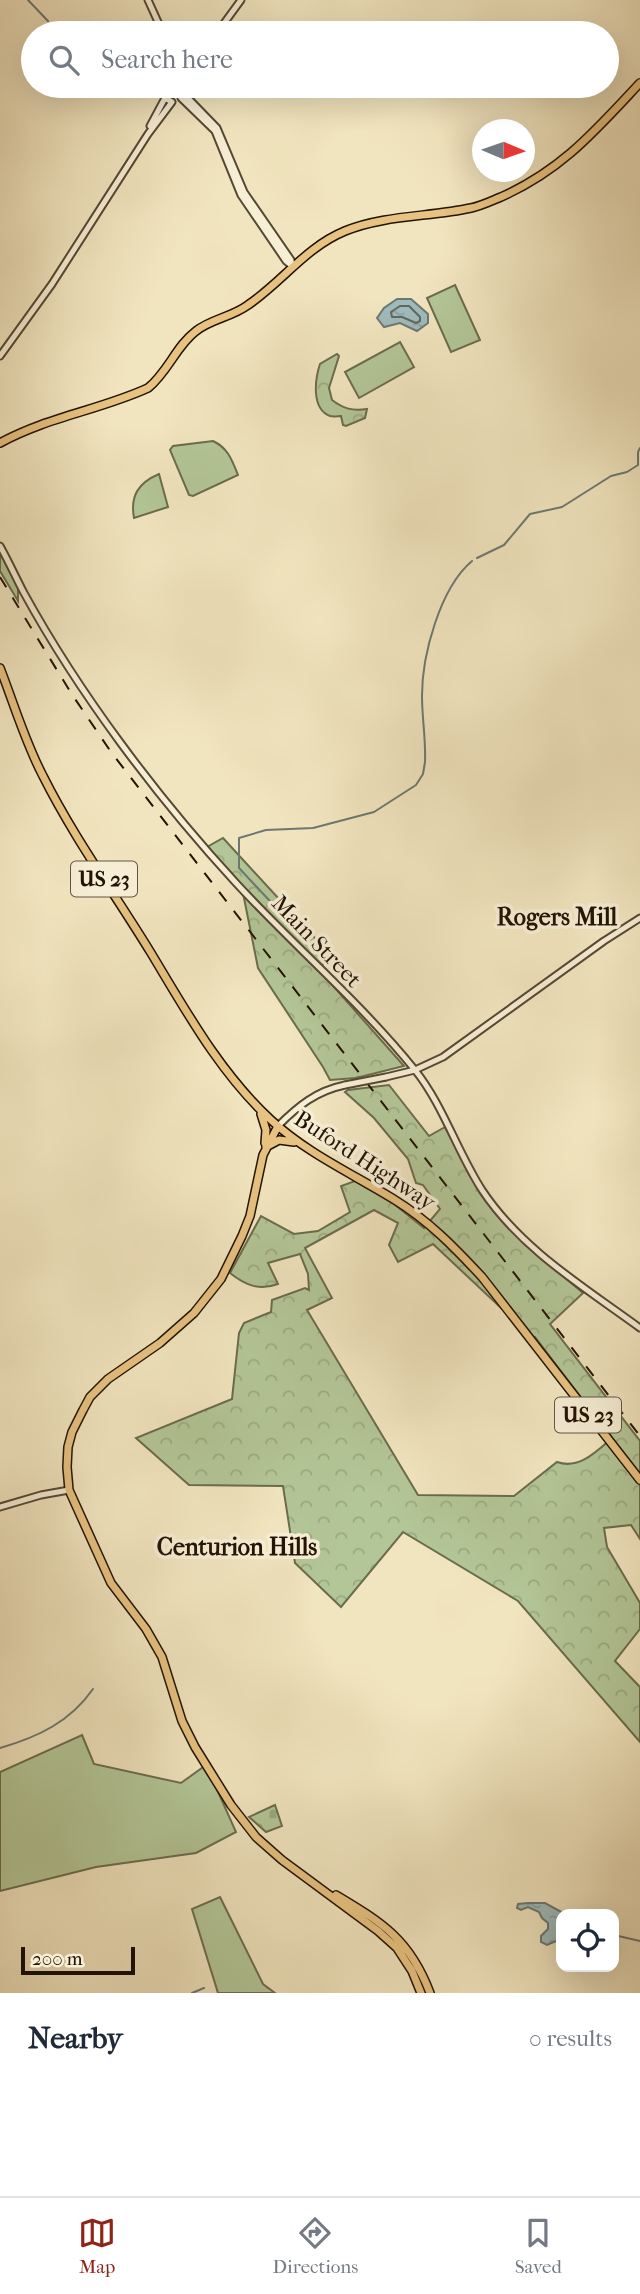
<!DOCTYPE html>
<style>
body{margin:0;font-family:"IM FELL French Canon",serif;background:#f2f2f3;color:#1f2937}
.controls{position:absolute;right:21px;bottom:21px;display:grid;overflow:hidden;border-radius:14px;box-shadow:0 7px 28px #0002}
.controls button{width:63px;height:63px;display:grid;place-items:center;padding:0;border:0;border-bottom:2px solid #e0e1e3;background:#fff;color:#1f2937;font:35px sans-serif}
.compass{position:absolute;left:472px;top:119px;width:63px;height:63px;border-radius:50%;background:#fff;box-shadow:0 7px 28px #0002;rotate:92deg}
.scale{position:absolute;left:21px;bottom:18px;width:114px;box-sizing:border-box;padding-left:7px;border:4px solid #221304;border-top:0;font-size:19px;line-height:24px;white-space:nowrap;color:#221304;-webkit-text-stroke:5px #f6eed5;paint-order:stroke}
.list{margin:0;padding:0;list-style:none}
h2{display:flex;justify-content:space-between;align-items:center;height:91px;margin:0;padding:0 28px;font-size:30px}
h2 small{font-size:23px;font-weight:400;color:#747a83}
.icon{flex:none;width:38px;height:38px;fill:none;stroke:currentColor;stroke-width:2;stroke-linecap:round;stroke-linejoin:round}
.map{position:relative;flex:none;width:640px;height:1993px;overflow:hidden}
.search{position:absolute;background:#fff;box-shadow:0 7px 28px #0002;left:21px;right:21px;top:21px;height:77px;display:flex;align-items:center;gap:18px;box-sizing:border-box;padding:0 24px;border-radius:38px;color:#747a83;font-size:26px}
.sheet{height:203px;background:#fff}
nav{display:flex;justify-content:space-around;align-items:center;box-sizing:border-box;height:98px;border-top:2px solid #e0e1e3;background:#fff;font-size:19px;color:#747a83}
nav a{display:grid;justify-items:center;gap:4px}
nav .on{color:#8f2418}
.map>svg:first-child{display:block}
.green{fill:#b3c697;stroke:#6a6c4e;stroke-width:2}
.forest{fill:url(#forest-crowns);stroke:#6a6c4e;stroke-width:2;fill-rule:evenodd}
.cemetery{fill:url(#cemetery-stones);stroke:#6a6c4e;stroke-width:2}
.water{fill:url(#water-ripples);stroke:#6d7873;stroke-width:2}
.lines{fill:none;stroke-linecap:round;stroke-linejoin:round}
.shore{stroke:#606860;stroke-width:2}
.stream{stroke:#6d7873;stroke-width:2}
.minor-casing{stroke:#564833;stroke-width:9}
.major-casing{stroke:#221304;stroke-width:10}
.minor{stroke:#f6eed5;stroke-width:5}
.major{stroke:#e8c280;stroke-width:7}
.rail{stroke:#221304;stroke-width:2;stroke-dasharray:12 12;stroke-linecap:butt}
.minor-bridge-casing{stroke:#564833;stroke-width:9;stroke-linecap:butt}
.minor-bridge{stroke:#f6eed5;stroke-width:5}
.labels{text-anchor:middle;stroke-width:7;stroke-linejoin:round;paint-order:stroke}
.shield{fill:#f6eed5;stroke:#625543;stroke-width:2}
.shield-label{font-size:21px;font-weight:bold;fill:#221304}
.street-label{font-size:23px;fill:#221304;stroke:#f6eed5}
.neighbourhood-label{font-size:24px;font-weight:bold;fill:#221304;stroke:#f6eed5}
</style>
<div class="map">
<svg width="640" height="1993" viewBox="0 0 640 1993">
<defs>
<pattern id="forest-crowns" width="20" height="18" patternUnits="userSpaceOnUse" patternTransform="scale(1.75)"><rect width="20" height="18" fill="#b3c697"/><path d="M2 6a3 3 0 1 1 6 0M12 15a3 3 0 1 1 6 0" fill="none" stroke="#9aa980"/></pattern>
<pattern id="cemetery-stones" width="16" height="16" patternUnits="userSpaceOnUse" patternTransform="scale(1.75)"><rect width="16" height="16" fill="#b3c697"/><path d="M2 7V4a2 2 0 0 1 4 0v3zM10 15v-3a2 2 0 0 1 4 0v3z" fill="#9aa980"/></pattern>
<pattern id="water-ripples" width="26" height="14" patternUnits="userSpaceOnUse" patternTransform="scale(1.75)"><rect width="26" height="14" fill="#9fbcbd"/><path d="M2 4q2-2 4 0t4 0M15 11q2-2 4 0t4 0" fill="none" stroke="#89a1a1"/></pattern>
</defs>
<rect width="100%" height="100%" fill="#f1e5bf"/>
<filter id="stains"><feTurbulence type="fractalNoise" baseFrequency=".00286" numOctaves="4"/><feColorMatrix values="0 0 0 0 .2 0 0 0 0 .09 0 0 0 0 .02 0 0 0 .5 -.17"/></filter>
<radialGradient id="worn" r=".72"><stop offset=".6" stop-color="#630" stop-opacity="0"/><stop offset="1" stop-color="#630" stop-opacity=".3"/></radialGradient>
<path class="green" d="M 455,285 L 480,340 L 451,352 L 427,298 Z
M 400,342 L 414,367 L 359,398 L 345,372 Z
M 213,441 C 228,448 232,460 238,475 L 193,496 L 189,495 L 170,450 L 173,446 Z
M 159,474 L 168,507 L 134,518 C 130,496 138,483 159,474 Z
M 0,551 L 18,588 L 18,601 L 0,571 Z
M 82,1735 L 94,1764 L 181,1783 L 206,1765 L 236,1832 L 196,1853 L 96,1867 L 0,1891 L 0,1772 Z
M 220,1897 L 263,1984 L 275,1993 L 218,1993 L 192,1909 Z"/>
<path class="forest" d="M 337,354 L 339,356 L 329,388 L 332,400 C 344,409 352,411 367,409 L 365,418 L 346,426 L 343,425 L 341,416 C 338,416 334,417 330,416 C 311,409 315,379 320,364 Z
M 223,838 L 324,948 L 331,953 L 319,970 L 404,1066 L 356,1078 L 330,1080 L 323,1067 L 258,968 L 243,893 L 207,847 Z
M 389,1085 L 429,1136 L 445,1127 L 466,1166 L 487,1200 L 549,1264 L 583,1293 L 550,1324 L 640,1441 L 640,1539 L 631,1525 L 604,1528 L 607,1547 L 640,1603 L 640,1629 L 615,1661 L 640,1687 L 640,1742 L 518,1601 L 403,1532 L 341,1607 L 295,1563 L 283,1486 L 189,1485 L 136,1438 L 232,1399 L 239,1333 L 244,1323 L 271,1312 L 272,1300 L 305,1288 L 309,1290 L 308,1274 L 300,1254 L 268,1263 L 278,1284 C 259,1291 245,1285 230,1273 L 261,1216 L 294,1234 L 318,1231 L 350,1212 L 341,1186 L 355,1181 L 394,1204 L 424,1228 L 440,1209 L 423,1185 L 416,1183 L 408,1159 L 374,1118 L 345,1092 L 348,1090 ZM 374,1210 L 398,1223 L 389,1245 L 398,1262 L 433,1244 L 533,1338 L 535,1337 L 612,1438 C 597,1451 579,1470 557,1462 L 514,1496 L 418,1495 L 307,1310 L 332,1298 L 305,1248 Z"/>
<path class="cemetery" d="M 275,1805 L 282,1826 L 266,1832 L 249,1817 Z"/>
<path class="water" d="M 397,299 L 411,299 L 428,314 L 428,323 L 417,331 L 400,323 L 384,327 L 377,318 L 384,308 Z
M 528,1903 L 545,1903 L 565,1914 L 561,1914 L 561,1939 L 547,1945 L 541,1942 L 541,1936 L 548,1929 L 548,1923 L 542,1918 L 539,1912 L 528,1907 L 521,1910 L 517,1908 L 518,1904 Z"/>
<g class="lines">
<path class="shore" d="M 400,306 L 409,306 L 420,317 L 420,321 L 416,323 L 402,317 L 392,317 L 391,312 Z"/>
<path class="stream" d="M 28,0 L 48,21
M 477,558 L 504,545 L 530,514 L 562,507 L 611,476 L 627,472 L 638,465 L 638,452 L 640,448
M 282,914 L 239,868 L 239,838 L 266,830 L 313,828 L 374,812 L 416,785 L 423,774 L 425,762 C 426,740 422,718 422,696 C 422,655 440,588 472,561
M 0,1748 C 38,1737 70,1722 93,1689
M 614,1935 L 640,1941
M 192,1993 L 204,1988"/>
<defs>
<path id="minor" d="M 148,0 L 163,33
M 217,33 L 241,0
M 164,86 L 165,98 L 172,102
M 184,94 L 217,128 L 244,192 L 291,260 L 292,266
M 181,98 L 215,131 L 241,195 L 286,261 L 291,265
M 150,126 L 165,98
M 0,356 L 52,284 L 148,134 L 172,102
M 0,546 C 9,562 16,578 24,593 C 80,695 157,797 236,883 C 294,946 361,1003 415,1070 C 443,1105 457,1151 482,1190 C 521,1249 584,1287 640,1328
M 386,1077 L 415,1070 L 443,1057 L 604,941 L 640,918
M 278,1126 C 298,1106 316,1091 345,1085
M 0,1507 L 41,1495 L 69,1490"/>
<path id="major" d="M 0,443 C 47,417 100,410 148,388 C 168,372 176,346 196,331 C 211,319 232,317 248,305 C 282,282 306,247 345,231 C 384,215 430,217 471,208 C 481,206 491,201 501,197 C 562,170 595,131 640,83
M 0,668 C 14,704 25,742 43,776 C 74,838 115,894 151,953 C 186,1011 220,1073 271,1120 C 308,1154 353,1174 395,1200 C 429,1221 455,1248 482,1277 L 640,1480
M 261,1114 L 266,1130 L 265,1143
M 278,1126 L 263,1155 L 250,1216 L 242,1236 L 221,1279 L 194,1313 L 160,1343 L 108,1379 L 90,1397 L 83,1410 L 72,1432 L 68,1447 L 67,1467 L 69,1490 L 111,1583 L 146,1629 L 162,1657 L 182,1721 L 195,1747 L 231,1805 L 256,1837 L 282,1860 L 378,1931 L 397,1948 L 412,1971 L 421,1993
M 266,1147 L 279,1140 L 294,1142
M 336,1895 C 383,1923 410,1940 430,1993"/>
</defs>
<use href="#minor" class="minor-casing"/>
<use href="#major" class="major-casing"/>
<use href="#minor" class="minor"/>
<use href="#major" class="major"/>
<path class="rail" d="M 0,577 L 71,693 L 111,752 L 640,1436"/>
<defs>
<path id="minor-bridge" d="M 345,1085 L 386,1077"/>
</defs>
<use href="#minor-bridge" class="minor-bridge-casing"/>
<use href="#minor-bridge" class="minor-bridge"/>
</g>
<g class="labels">
<g class="shield">
<rect x="71" y="861.5" width="66" height="35" rx="5"/>
<rect x="555" y="1397.5" width="66" height="35" rx="5"/>
</g>
<g class="shield-label">
<text x="104" y="886">US 23</text>
<text x="588" y="1422">US 23</text>
</g>
<g class="street-label">
<text transform="translate(317 941) rotate(46)" y="8">Main Street</text>
<text transform="translate(365 1160) rotate(33)" y="8">Buford Highway</text>
</g>
<g class="neighbourhood-label">
<text x="557" y="925">Rogers Mill</text>
<text x="237" y="1555">Centurion Hills</text>
</g>
</g>
<rect width="100%" height="100%" filter="url(#stains)"/>
<rect width="100%" height="100%" fill="url(#worn)"/>
</svg>
<div class="controls">
<button><svg class="icon" aria-label="locate" viewBox="0 0 24 24"><circle cx="12" cy="12" r="6"/><path d="M12 2v4M12 18v4M2 12h4M18 12h4"/></svg></button>
</div>
<svg class="compass" viewBox="-18 -18 36 36"><path d="M0-13l5 13h-10z" fill="#e53935"/><path d="M0 13l5-13h-10z" fill="#747a83"/></svg>
<div class="scale">200 m</div>
<div class="search"><svg class="icon" aria-label="search" viewBox="0 0 24 24"><circle cx="10" cy="10" r="6"/><path d="M15 15l6 6"/></svg>Search here</div>
</div>
<section class="sheet">
<h2>Nearby<small>0 results</small></h2>
<ul class="list">
</ul>
</section>
<nav>
<a class="on"><svg class="icon" aria-label="map" viewBox="0 0 24 24"><path d="M3 6l6-2 6 2 6-2v14l-6 2-6-2-6 2zM9 4v14M15 6v14"/></svg>Map</a>
<a><svg class="icon" aria-label="directions" viewBox="0 0 24 24"><path d="M12 3l9 9-9 9-9-9zM9 14v-3h6M13 9l2 2-2 2"/></svg>Directions</a>
<a><svg class="icon" aria-label="saved" viewBox="0 0 24 24"><path d="M7 4h10v16l-5-4-5 4z"/></svg>Saved</a>
</nav>
